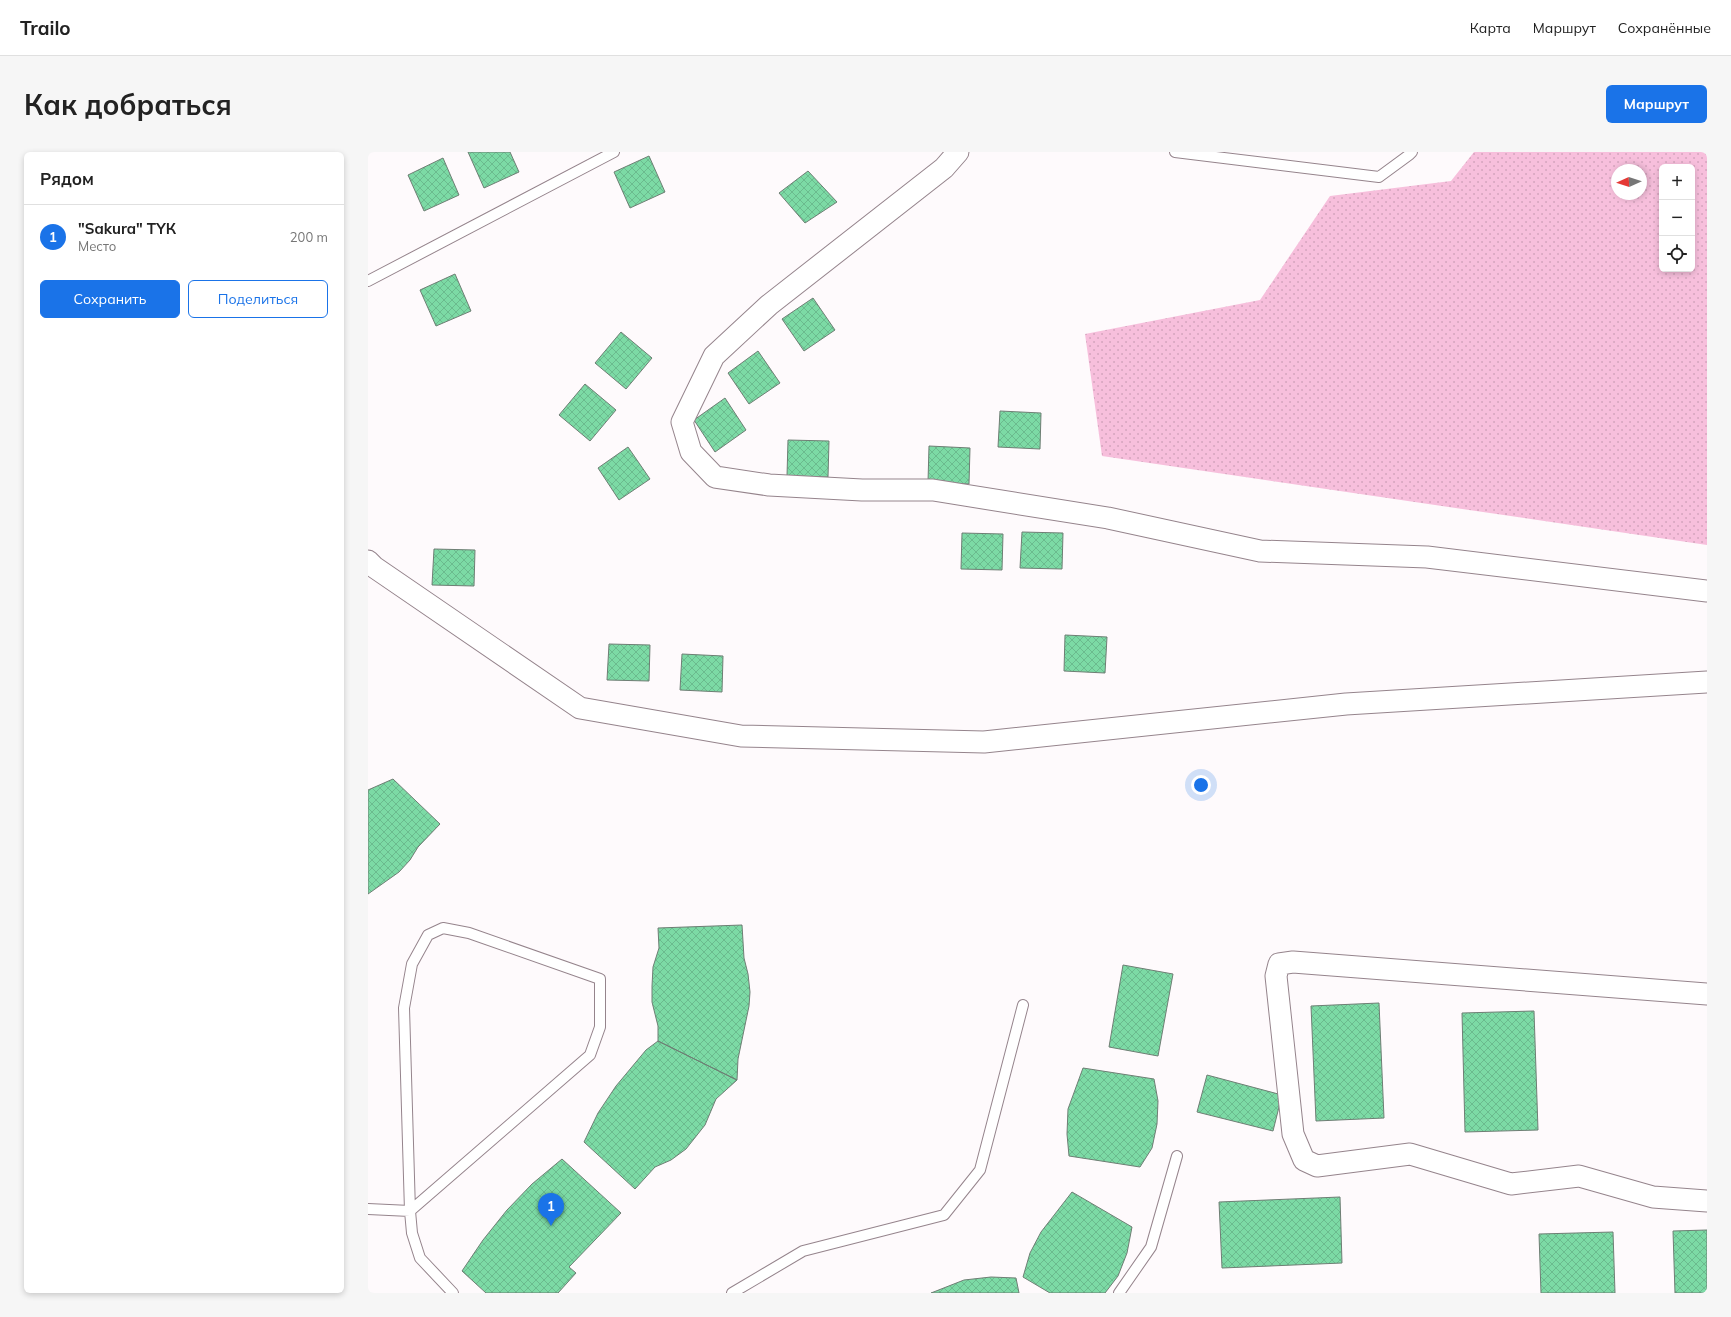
<!DOCTYPE html>
<html lang="ru">
<meta charset="utf-8">
<style>
body{margin:0;font-family:Mulish,sans-serif;background:#f6f6f6;color:#222}
.controls{position:absolute;right:12px;top:12px;display:grid;overflow:hidden;border-radius:6px;box-shadow:0 2px 6px #0003}
.controls button{width:36px;height:36px;display:grid;place-items:center;padding:0;border:0;border-bottom:1px solid #e0e0e0;background:#fff;color:#222;font:20px sans-serif}
.compass{position:absolute;left:1243px;top:12px;width:36px;height:36px;border-radius:50%;background:#fff;box-shadow:0 2px 6px #0003;rotate:267deg}
.you{position:absolute;left:833px;top:633px;width:14px;height:14px;margin:-10px;border:3px solid #fff;border-radius:50%;background:#1a73e8;box-shadow:0 0 0 6px #1a73e833}
.badge{display:grid;place-items:center;width:26px;height:26px;border-radius:50%;background:#1a73e8;color:#fff;font-size:13px;font-weight:700}
.pin{position:absolute;translate:-50% -33px;filter:drop-shadow(0 1px 2px #0008)}
.pin::after{content:'';position:absolute;top:21px;width:14px;height:12px;background:inherit;clip-path:polygon(0 0,100% 0,50% 100%)}
.list{margin:0;padding:0;list-style:none}
h2{display:flex;justify-content:space-between;align-items:center;height:52px;margin:0;padding:0 16px;font-size:17px}
h2 small{font-size:13px;font-weight:400;color:#767676}
.list li{display:grid;grid-template-columns:26px 1fr auto;gap:12px;align-items:center;box-sizing:border-box;height:64px;padding:0 16px;border-top:1px solid #e0e0e0}
.list b{display:block;font-size:15px;white-space:nowrap}
.list p{margin:0;font-size:13px;white-space:nowrap;color:#767676}
.list em{font-size:13px;font-style:normal;color:#767676}
.actions{display:flex;gap:8px;padding:12px 16px}
.actions a{flex:1;padding:9px 0;border:1px solid #1a73e8;border-radius:6px;text-align:center;font-size:14px;color:#1a73e8}
.actions .main{background:#1a73e8;color:#fff}
.icon{flex:none;width:22px;height:22px;fill:none;stroke:currentColor;stroke-width:2;stroke-linecap:round;stroke-linejoin:round}
.map{position:relative;flex:none;width:1339px;height:1141px;overflow:hidden;border-radius:6px}
header{display:flex;align-items:center;gap:24px;box-sizing:border-box;height:56px;padding:0 20px;background:#fff;border-bottom:1px solid #e0e0e0}
header strong{font-size:19px}
nav{display:flex;gap:22px;margin-inline-start:auto;font-size:14px}
.intro{display:flex;align-items:center;justify-content:space-between;box-sizing:border-box;height:96px;padding:0 24px}
h1{margin:0;font-size:28px}
.button{padding:10px 18px;border-radius:6px;background:#1a73e8;color:#fff;font-size:14px;font-weight:700}
main{display:flex;gap:24px;padding:0 24px}
aside{flex:1;background:#fff;border-radius:6px;box-shadow:0 2px 6px #0003}
.map>svg:first-child{display:block}
.grass{fill:url(#grass-dots);fill-rule:evenodd}
.building{fill:url(#building-cross-hatch);stroke:#6e7e74}
.lines{fill:none;stroke-linecap:round;stroke-linejoin:round}
.service-casing{stroke:#95848c;stroke-width:12}
.minor-casing{stroke:#95848c;stroke-width:23}
.service{stroke:#fff;stroke-width:10}
.minor{stroke:#fff;stroke-width:21}
</style>
<header>
<strong>Trailo</strong>
<nav><a>Карта</a><a>Маршрут</a><a>Сохранённые</a></nav>
</header>
<div class="intro"><h1>Как добраться</h1><a class="button">Маршрут</a></div>
<main>
<aside>
<h2>Рядом<small></small></h2>
<ul class="list">
<li><span class="badge">1</span><div><b>&quot;Sakura&quot; ТҮК</b><p>Место</p></div><em>200 m</em></li>
</ul>
<div class="actions"><a class="main">Сохранить</a><a>Поделиться</a></div>
</aside>
<div class="map">
<svg width="1339" height="1141" viewBox="0 0 1339 1141">
<defs>
<pattern id="grass-dots" width="8" height="8" patternUnits="userSpaceOnUse"><rect width="8" height="8" fill="#f7bfdc"/><path d="M2 2h.1M6 6h.1" fill="none" stroke="#d4a4bd" stroke-width="1.8" stroke-linecap="round"/></pattern>
<pattern id="building-cross-hatch" width="8" height="8" patternUnits="userSpaceOnUse"><rect width="8" height="8" fill="#7cdaa5"/><path d="M0 0l8 8M0 8l8-8" fill="none" stroke="#6bbb8e"/></pattern>
</defs>
<rect width="100%" height="100%" fill="#fefafc"/>
<path class="grass" d="M 1106,0 L 1339,0 L 1339,393 L 734,304 L 717,182 L 892,148 L 962,44 L 1083,29 ZM 1294,15 L 1324,15 L 1324,117 L 1294,117 ZM 1249,18 L 1273,18 L 1273,42 L 1249,42 Z"/>
<path class="building" d="M 100,0 L 142,0 L 151,20 L 116,36 Z
M 281,4 L 297,40 L 262,56 L 246,20 Z
M 75,6 L 91,43 L 56,59 L 40,23 Z
M 440,19 L 469,50 L 437,71 L 411,41 Z
M 87,122 L 103,159 L 68,174 L 52,138 Z
M 445,146 L 467,178 L 436,199 L 414,167 Z
M 253,180 L 284,206 L 258,237 L 227,211 Z
M 390,199 L 412,231 L 381,252 L 360,221 Z
M 217,232 L 248,258 L 222,289 L 191,263 Z
M 357,246 L 378,278 L 347,300 L 326,268 Z
M 632,259 L 673,261 L 672,297 L 630,295 Z
M 420,288 L 461,289 L 460,325 L 419,324 Z
M 561,294 L 602,296 L 601,332 L 560,330 Z
M 260,295 L 282,327 L 251,348 L 230,316 Z
M 654,380 L 695,381 L 694,417 L 652,416 Z
M 594,381 L 635,382 L 634,418 L 593,417 Z
M 66,397 L 107,398 L 106,434 L 64,433 Z
M 697,483 L 739,485 L 737,521 L 696,519 Z
M 241,492 L 282,493 L 281,529 L 239,528 Z
M 314,502 L 355,504 L 354,540 L 312,538 Z
M 25,627 L 72,672 L 50,695 L 42,708 L 31,720 L 0,742 L 0,638 Z
M 374,773 L 376,806 L 380,822 L 382,840 L 381,854 L 370,907 L 369,928 L 290,889 L 290,874 L 284,850 L 284,834 L 285,815 L 291,796 L 290,776 Z
M 755,813 L 805,822 L 790,904 L 741,895 Z
M 1011,851 L 1016,966 L 948,969 L 943,854 Z
M 1166,859 L 1170,978 L 1097,980 L 1094,861 Z
M 290,889 L 369,928 L 348,947 L 337,973 L 318,997 L 303,1008 L 287,1015 L 267,1037 L 216,990 L 230,961 L 248,934 L 278,898 Z
M 715,916 L 786,927 L 790,949 L 789,972 L 784,996 L 772,1015 L 701,1004 L 699,982 L 700,957 Z
M 839,923 L 914,943 L 905,979 L 829,960 Z
M 194,1007 L 253,1061 L 201,1115 L 208,1121 L 190,1141 L 118,1141 L 94,1119 L 115,1088 L 139,1058 L 164,1032 Z
M 704,1040 L 764,1075 L 759,1101 L 750,1124 L 737,1141 L 682,1141 L 655,1125 L 662,1101 L 673,1080 Z
M 972,1045 L 974,1111 L 854,1116 L 851,1050 Z
M 1339,1078 L 1339,1141 L 1307,1141 L 1305,1079 Z
M 1245,1080 L 1247,1141 L 1173,1141 L 1171,1082 Z
M 623,1125 L 648,1126 L 651,1141 L 563,1141 L 596,1128 Z"/>
<g class="lines">
<defs>
<path id="service" d="M 807,0 L 1011,25 L 1041,3 L 1044,0
M 0,129 L 246,0
M 0,1057 L 42,1059 L 222,903 L 232,875 L 232,827 L 101,781 L 75,776 L 60,783 L 44,812 L 36,856 L 42,1059 L 44,1081 L 52,1106 L 85,1141
M 364,1141 L 435,1099 L 576,1063 L 612,1018 L 655,853
M 751,1141 L 783,1095 L 809,1004"/>
<path id="minor" d="M 590,0 L 576,16 L 401,153 L 346,204 L 314,270 L 323,300 L 347,325 L 401,333 L 494,338 L 565,338 L 740,366 L 892,399 L 1059,405 L 1339,439
M 0,409 L 6,415 L 212,556 L 373,584 L 616,590 L 978,552 L 1339,530
M 1339,842 L 925,810 L 911,812 L 908,824 L 925,982 L 936,1008 L 949,1014 L 1042,1002 L 1143,1032 L 1211,1024 L 1285,1045 L 1339,1049"/>
</defs>
<use href="#service" class="service-casing"/>
<use href="#minor" class="minor-casing"/>
<use href="#service" class="service"/>
<use href="#minor" class="minor"/>
</g>
</svg>
<div class="controls">
<button>+</button>
<button>−</button>
<button><svg class="icon" aria-label="locate" viewBox="0 0 24 24"><circle cx="12" cy="12" r="6"/><path d="M12 2v4M12 18v4M2 12h4M18 12h4"/></svg></button>
</div>
<svg class="compass" viewBox="-18 -18 36 36"><path d="M0-13l5 13h-10z" fill="#e53935"/><path d="M0 13l5-13h-10z" fill="#767676"/></svg>
<div class="you"></div>
<div class="pin badge" style="left:183px;top:1074px">1</div>
</div>
</main>
